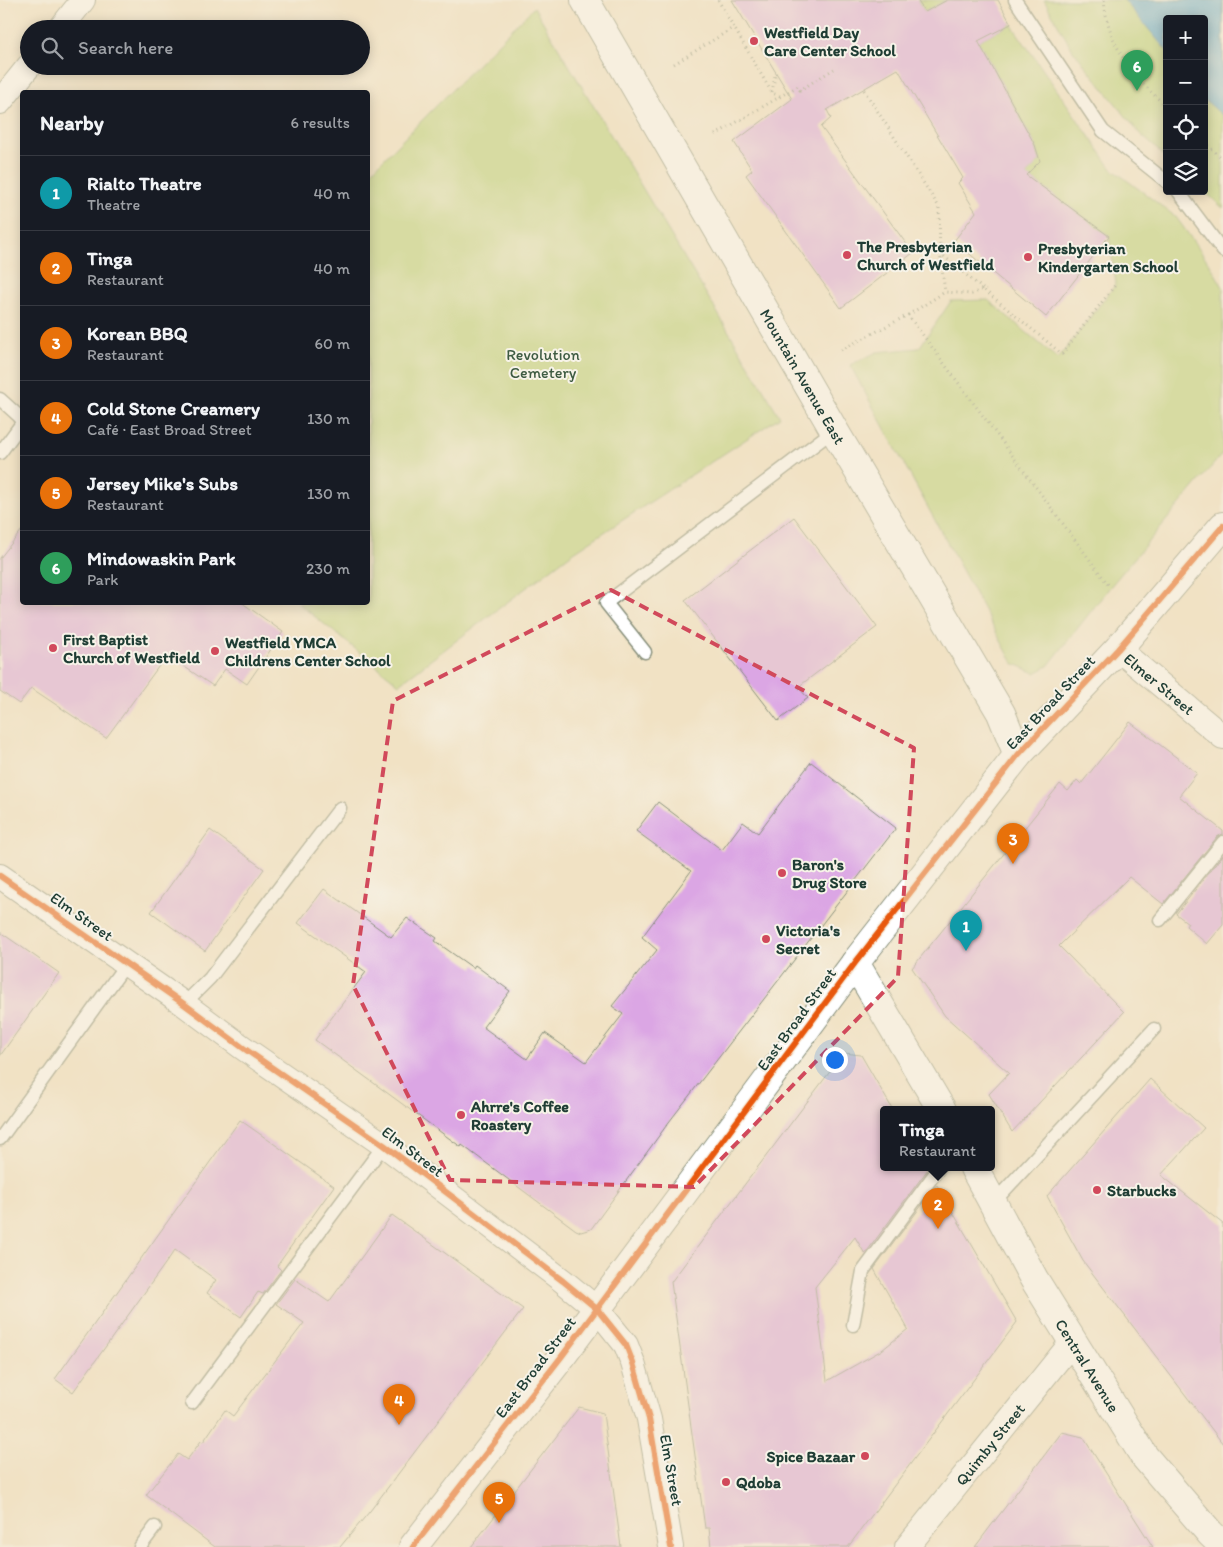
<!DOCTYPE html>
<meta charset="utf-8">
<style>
body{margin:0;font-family:Itim,sans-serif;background:#242831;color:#f1f3f6}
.controls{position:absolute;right:15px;top:15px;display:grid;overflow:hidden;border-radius:5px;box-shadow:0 2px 12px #0003}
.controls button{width:45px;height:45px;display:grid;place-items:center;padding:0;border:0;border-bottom:1px solid #363941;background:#171b24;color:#f1f3f6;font:25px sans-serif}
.you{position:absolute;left:834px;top:1059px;width:18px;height:18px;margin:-12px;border:4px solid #fff;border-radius:50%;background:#1a73e8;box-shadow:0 0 0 8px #1a73e833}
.badge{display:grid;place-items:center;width:32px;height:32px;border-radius:50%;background:#8c9099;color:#fff;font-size:16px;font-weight:700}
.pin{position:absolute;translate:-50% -41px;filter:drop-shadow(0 1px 2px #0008)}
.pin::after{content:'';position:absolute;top:26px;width:18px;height:15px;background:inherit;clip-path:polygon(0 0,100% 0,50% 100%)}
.popup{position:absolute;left:880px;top:1106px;width:115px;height:65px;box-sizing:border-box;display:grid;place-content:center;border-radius:5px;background:#171b24;filter:drop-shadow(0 1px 4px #0005);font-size:16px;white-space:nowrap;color:#9ea1a6}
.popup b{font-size:19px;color:#f1f3f6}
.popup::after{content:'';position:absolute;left:50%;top:100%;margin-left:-10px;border:10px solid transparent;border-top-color:#171b24}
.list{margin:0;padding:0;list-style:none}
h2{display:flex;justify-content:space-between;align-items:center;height:65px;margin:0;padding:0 20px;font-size:21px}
h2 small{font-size:16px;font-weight:400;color:#9ea1a6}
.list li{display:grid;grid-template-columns:32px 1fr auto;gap:15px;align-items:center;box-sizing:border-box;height:75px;padding:0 20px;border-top:1px solid #363941}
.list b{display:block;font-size:19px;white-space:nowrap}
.list p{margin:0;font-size:16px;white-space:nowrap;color:#9ea1a6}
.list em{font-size:16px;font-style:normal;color:#9ea1a6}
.icon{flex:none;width:28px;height:28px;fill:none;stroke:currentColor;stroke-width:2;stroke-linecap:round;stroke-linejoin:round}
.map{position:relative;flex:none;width:1223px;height:1547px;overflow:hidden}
.search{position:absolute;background:#171b24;box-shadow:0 2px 12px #0003;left:20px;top:20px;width:350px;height:55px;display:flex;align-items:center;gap:12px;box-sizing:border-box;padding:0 18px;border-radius:28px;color:#9ea1a6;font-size:19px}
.panel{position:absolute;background:#171b24;box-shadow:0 2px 12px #0003;left:20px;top:90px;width:350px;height:515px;border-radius:5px}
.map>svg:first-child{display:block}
.green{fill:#b8d378;stroke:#6c8856}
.water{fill:#57a7d1;stroke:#3b7282}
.building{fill:#dba6e4}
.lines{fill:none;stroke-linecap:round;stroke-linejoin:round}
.lane-casing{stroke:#88907c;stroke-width:15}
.street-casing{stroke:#88907c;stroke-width:26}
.secondary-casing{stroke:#88907c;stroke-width:30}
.path{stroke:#88907c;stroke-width:3;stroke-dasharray:1 4;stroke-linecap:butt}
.lane{stroke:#fff;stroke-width:12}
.street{stroke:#fff;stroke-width:24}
.secondary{stroke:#fff;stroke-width:28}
.cycleway-casing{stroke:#f7f3e8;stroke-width:9}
.cycleway{stroke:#e8590c;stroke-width:6}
.marked{fill:none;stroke:#d1495b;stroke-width:4;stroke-dasharray:10 6;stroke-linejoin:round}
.poi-dot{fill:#d1495b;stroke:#f7f3e8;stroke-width:2}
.labels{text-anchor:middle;stroke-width:4;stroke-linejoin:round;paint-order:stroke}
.poi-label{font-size:16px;font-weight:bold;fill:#1f3d34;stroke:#f7f3e8;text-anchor:start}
.park-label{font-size:16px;fill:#3e5b42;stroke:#f7f3e8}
.street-label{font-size:16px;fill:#1f3d34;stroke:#f7f3e8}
</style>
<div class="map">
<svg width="1223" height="1547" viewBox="0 0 1223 1547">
<rect width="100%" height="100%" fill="#f7f3e8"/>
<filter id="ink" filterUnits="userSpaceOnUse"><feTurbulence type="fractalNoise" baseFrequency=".02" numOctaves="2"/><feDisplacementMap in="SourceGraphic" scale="10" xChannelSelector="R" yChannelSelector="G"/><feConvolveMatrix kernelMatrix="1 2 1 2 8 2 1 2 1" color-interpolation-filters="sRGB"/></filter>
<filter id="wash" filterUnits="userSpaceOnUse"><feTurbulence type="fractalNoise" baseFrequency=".0096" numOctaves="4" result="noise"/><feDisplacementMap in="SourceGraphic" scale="20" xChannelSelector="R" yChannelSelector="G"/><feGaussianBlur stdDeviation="1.12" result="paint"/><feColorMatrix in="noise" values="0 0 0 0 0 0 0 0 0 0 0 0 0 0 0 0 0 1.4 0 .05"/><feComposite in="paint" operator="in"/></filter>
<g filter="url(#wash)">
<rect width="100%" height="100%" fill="#f1e2c4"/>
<path class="green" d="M 917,0 L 947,0 L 925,12 Z
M 1044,0 L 1223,0 L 1223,208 L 1204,191 L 1204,19 L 1167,19 L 1167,158 L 1140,134 L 1072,49 Z
M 534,7 L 780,417 L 571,554 L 399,684 L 298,603 L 368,602 L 368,175 Z
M 1011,24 L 1112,169 L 1176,217 L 1209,263 L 1223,287 L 1223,453 L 1110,587 L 1048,666 L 1035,673 L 1013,663 L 850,365 L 877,352 L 919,348 L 951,301 L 988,300 L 1058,359 L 1116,284 L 1109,236 L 1026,175 L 1040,161 L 1035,145 L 978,41 Z"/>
<path class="water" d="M 1124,0 L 1223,0 L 1223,116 L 1204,99 L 1204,19 L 1167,19 L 1167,51 Z"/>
<g id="blocks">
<path class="building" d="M 732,0 L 917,0 L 925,12 L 947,0 L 998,0 L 1011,24 L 978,41 L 1035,145 L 1040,161 L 1026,175 L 1109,236 L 1046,317 L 954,241 L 976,212 L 958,183 L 963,178 L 898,69 L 827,110 L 831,118 L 821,127 L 913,253 L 841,308 L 746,175 L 752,170 L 734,142 L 792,99 Z
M 794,517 L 877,627 L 798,687 L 808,698 L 778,721 L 685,600 Z
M 22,530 L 22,602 L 241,602 L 283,632 L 247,684 L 225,669 L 213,686 L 167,655 L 106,738 L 31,688 L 19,704 L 0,691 L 0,558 Z
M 1130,722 L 1197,773 L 1179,796 L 1223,831 L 1223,834 L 1217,837 L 1163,904 L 1129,877 L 1059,946 L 1124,1012 L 1012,1132 L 989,1094 L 1009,1073 L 945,1016 L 912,968 L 1060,784 L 1068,791 L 1077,780 L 1081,784 Z
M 811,762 L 896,828 L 669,1122 L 591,1229 L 581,1232 L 576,1230 L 462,1145 L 461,1147 L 315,1040 L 366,972 L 298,923 L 324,889 L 391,937 L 407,918 L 437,938 L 435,941 L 473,968 L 475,965 L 510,991 L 483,1027 L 527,1059 L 545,1033 L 586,1062 L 623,1014 L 612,1006 L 657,950 L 642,937 L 691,871 L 636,831 L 658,802 L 722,850 L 743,822 L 758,833 Z
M 210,830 L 264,869 L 205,951 L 151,912 Z
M 1223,855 L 1223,925 L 1207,944 L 1186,926 L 1188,923 L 1176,914 Z
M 0,932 L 59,973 L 0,1056 Z
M 844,1053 L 861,1055 L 893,1110 L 884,1110 L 884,1168 L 927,1168 L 928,1169 L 865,1254 L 855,1237 L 815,1287 L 827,1381 L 882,1350 L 908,1329 L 874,1269 L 937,1185 L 1017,1322 L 848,1547 L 711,1547 L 709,1528 L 705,1528 L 671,1282 Z
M 1150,1079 L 1204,1128 L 1161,1175 L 1223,1224 L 1223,1444 L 1083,1261 L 1047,1196 Z
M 240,1120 L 334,1186 L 277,1266 L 281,1270 L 263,1294 L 258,1292 L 241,1317 L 207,1293 L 216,1280 L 175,1250 L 73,1392 L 55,1379 Z
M 392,1215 L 523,1309 L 370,1511 L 340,1547 L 215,1547 L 146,1495 L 178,1454 L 187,1460 L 201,1441 L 203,1442 L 225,1410 L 233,1416 L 304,1323 L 276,1304 L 295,1279 L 329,1302 Z
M 579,1407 L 603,1413 L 621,1547 L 471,1547 Z
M 1062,1432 L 1083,1437 L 1153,1547 L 975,1547 Z"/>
</g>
</g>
<g filter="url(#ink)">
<use href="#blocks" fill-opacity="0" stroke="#88907c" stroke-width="1"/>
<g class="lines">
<defs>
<path id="lane" d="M 1015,0 L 1103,131 L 1167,182
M 1178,191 L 1223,251
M 0,399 L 22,419
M 0,453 L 22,423
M 645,652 L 606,603 L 834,430
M 1160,920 L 1223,842
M 184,1004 L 210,978 L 340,808
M 0,1139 L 126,964
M 993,1203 L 1154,1029
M 853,1325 L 863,1271 L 939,1168
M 192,1403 L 384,1145
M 140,1547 L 155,1527"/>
<g id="street">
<path d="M 60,29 L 83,0"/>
<path d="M 0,102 L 29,66"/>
<path id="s1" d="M 1118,649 L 1223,737"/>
<path d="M 0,876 L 184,1004 L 242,1047 L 384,1145 L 563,1281 L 597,1309 L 626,1345 L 633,1363 L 649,1419 L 671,1547"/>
<path id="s2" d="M 907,1547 L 1073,1341"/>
</g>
<g id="secondary">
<path id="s3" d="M 585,0 L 834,430 L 1001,713 L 1018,755"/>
<path d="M 855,963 L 942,1110"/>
<path id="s4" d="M 974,1168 L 1034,1279 L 1144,1456 L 1210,1533 L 1223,1546"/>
<path d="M 413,1547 L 562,1356 L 855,963 L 1018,755 L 1118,649 L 1223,526"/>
</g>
</defs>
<use href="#lane" class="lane-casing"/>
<use href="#street" class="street-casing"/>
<use href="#secondary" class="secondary-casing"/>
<path class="path" d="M 718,0 L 772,93 L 780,96
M 1104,0 C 1108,47 1134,77 1167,107
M 674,64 L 733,28
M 864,90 L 939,207 L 940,253 L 983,289
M 772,92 L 775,76
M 715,135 L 798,86 L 800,90 L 834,69
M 1204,142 L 1223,159
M 940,253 L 945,292
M 908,315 L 945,292 L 972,294 L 983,289 L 1062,354 L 1116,284
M 841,350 L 908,315 L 1110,587"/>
<use href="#lane" class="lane"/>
<use href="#street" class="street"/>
<use href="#secondary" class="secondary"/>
<defs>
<path id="cycleway" d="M 0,876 L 184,1004 L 242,1047 L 384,1145 L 563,1281 L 597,1309 L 626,1345 L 633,1363 L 649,1419 L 671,1547
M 413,1547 L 562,1356 L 855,963 L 1018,755 L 1118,649 L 1223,526"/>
</defs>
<use href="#cycleway" class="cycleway-casing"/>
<use href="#cycleway" class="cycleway"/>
</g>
</g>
<path d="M0 0H1223V1547H0ZM 611,590 L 914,748 L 898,977 L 694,1187 L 450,1180 L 353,985 L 393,701 Z" fill="#f1e2c4" fill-opacity=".55" fill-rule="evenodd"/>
<path class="marked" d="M 611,590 L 914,748 L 898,977 L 694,1187 L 450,1180 L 353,985 L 393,701 Z"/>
<g class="poi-dot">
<circle cx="754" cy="41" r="5"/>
<circle cx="847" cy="255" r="5"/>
<circle cx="1028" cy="257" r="5"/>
<circle cx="53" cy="648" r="5"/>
<circle cx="215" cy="651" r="5"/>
<circle cx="782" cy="873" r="5"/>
<circle cx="766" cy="939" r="5"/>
<circle cx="461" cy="1115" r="5"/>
<circle cx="1097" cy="1190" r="5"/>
<circle cx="865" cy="1456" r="5"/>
<circle cx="726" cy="1482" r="5"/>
</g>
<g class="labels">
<g class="poi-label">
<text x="764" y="38">Westfield Day<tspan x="764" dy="18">Care Center School</tspan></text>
<text x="857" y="252">The Presbyterian<tspan x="857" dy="18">Church of Westfield</tspan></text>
<text x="1038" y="254">Presbyterian<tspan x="1038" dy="18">Kindergarten School</tspan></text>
<text x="63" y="645">First Baptist<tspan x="63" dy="18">Church of Westfield</tspan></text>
<text x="225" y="648">Westfield YMCA<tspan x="225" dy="18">Childrens Center School</tspan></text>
<text x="792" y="870">Baron's<tspan x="792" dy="18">Drug Store</tspan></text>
<text x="776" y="936">Victoria's<tspan x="776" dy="18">Secret</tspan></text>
<text x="471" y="1112">Ahrre's Coffee<tspan x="471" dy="18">Roastery</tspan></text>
<text x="1107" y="1196">Starbucks</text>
<text x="855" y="1462" text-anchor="end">Spice Bazaar</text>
<text x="736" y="1488">Qdoba</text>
</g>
<g class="park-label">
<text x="543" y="360">Revolution<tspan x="543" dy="18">Cemetery</tspan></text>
</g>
<g class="street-label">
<text dy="6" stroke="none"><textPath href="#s3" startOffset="435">Mountain Avenue East</textPath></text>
<text dy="6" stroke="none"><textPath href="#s1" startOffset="54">Elmer Street</textPath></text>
<text transform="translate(1050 702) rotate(-47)" y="6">East Broad Street</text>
<text transform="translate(82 916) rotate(35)" y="6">Elm Street</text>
<text transform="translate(796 1019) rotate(-54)" y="6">East Broad Street</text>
<text transform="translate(413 1151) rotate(37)" y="6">Elm Street</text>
<text dy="6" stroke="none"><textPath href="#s4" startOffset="228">Central Avenue</textPath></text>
<text transform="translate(535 1367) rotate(-53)" y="6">East Broad Street</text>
<text dy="6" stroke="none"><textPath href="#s2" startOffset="132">Quimby Street</textPath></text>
<text transform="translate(672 1470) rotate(80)" y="6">Elm Street</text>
</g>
</g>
</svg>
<div class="controls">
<button>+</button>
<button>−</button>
<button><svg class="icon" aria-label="locate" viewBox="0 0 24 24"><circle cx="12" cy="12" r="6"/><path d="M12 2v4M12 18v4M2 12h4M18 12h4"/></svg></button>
<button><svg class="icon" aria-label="layers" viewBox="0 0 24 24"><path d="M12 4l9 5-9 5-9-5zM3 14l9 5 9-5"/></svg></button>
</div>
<div class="you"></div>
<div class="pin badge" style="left:966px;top:951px;background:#0f9aa8">1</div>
<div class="pin badge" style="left:938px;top:1229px;background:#e8710a">2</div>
<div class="popup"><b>Tinga</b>Restaurant</div>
<div class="pin badge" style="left:1013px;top:864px;background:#e8710a">3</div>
<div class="pin badge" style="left:399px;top:1425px;background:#e8710a">4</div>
<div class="pin badge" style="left:499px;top:1523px;background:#e8710a">5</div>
<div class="pin badge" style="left:1137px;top:91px;background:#2e9e5b">6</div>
<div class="search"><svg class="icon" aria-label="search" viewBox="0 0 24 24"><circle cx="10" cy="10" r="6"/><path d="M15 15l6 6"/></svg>Search here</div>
<section class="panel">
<h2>Nearby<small>6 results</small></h2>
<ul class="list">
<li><span class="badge" style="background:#0f9aa8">1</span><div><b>Rialto Theatre</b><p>Theatre</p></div><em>40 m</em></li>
<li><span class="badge" style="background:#e8710a">2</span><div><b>Tinga</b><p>Restaurant</p></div><em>40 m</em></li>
<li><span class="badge" style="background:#e8710a">3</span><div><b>Korean BBQ</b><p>Restaurant</p></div><em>60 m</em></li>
<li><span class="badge" style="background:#e8710a">4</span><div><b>Cold Stone Creamery</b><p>Café · East Broad Street</p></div><em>130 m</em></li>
<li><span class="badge" style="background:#e8710a">5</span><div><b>Jersey Mike's Subs</b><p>Restaurant</p></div><em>130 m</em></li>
<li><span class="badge" style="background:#2e9e5b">6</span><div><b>Mindowaskin Park</b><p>Park</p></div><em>230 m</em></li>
</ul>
</section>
</div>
